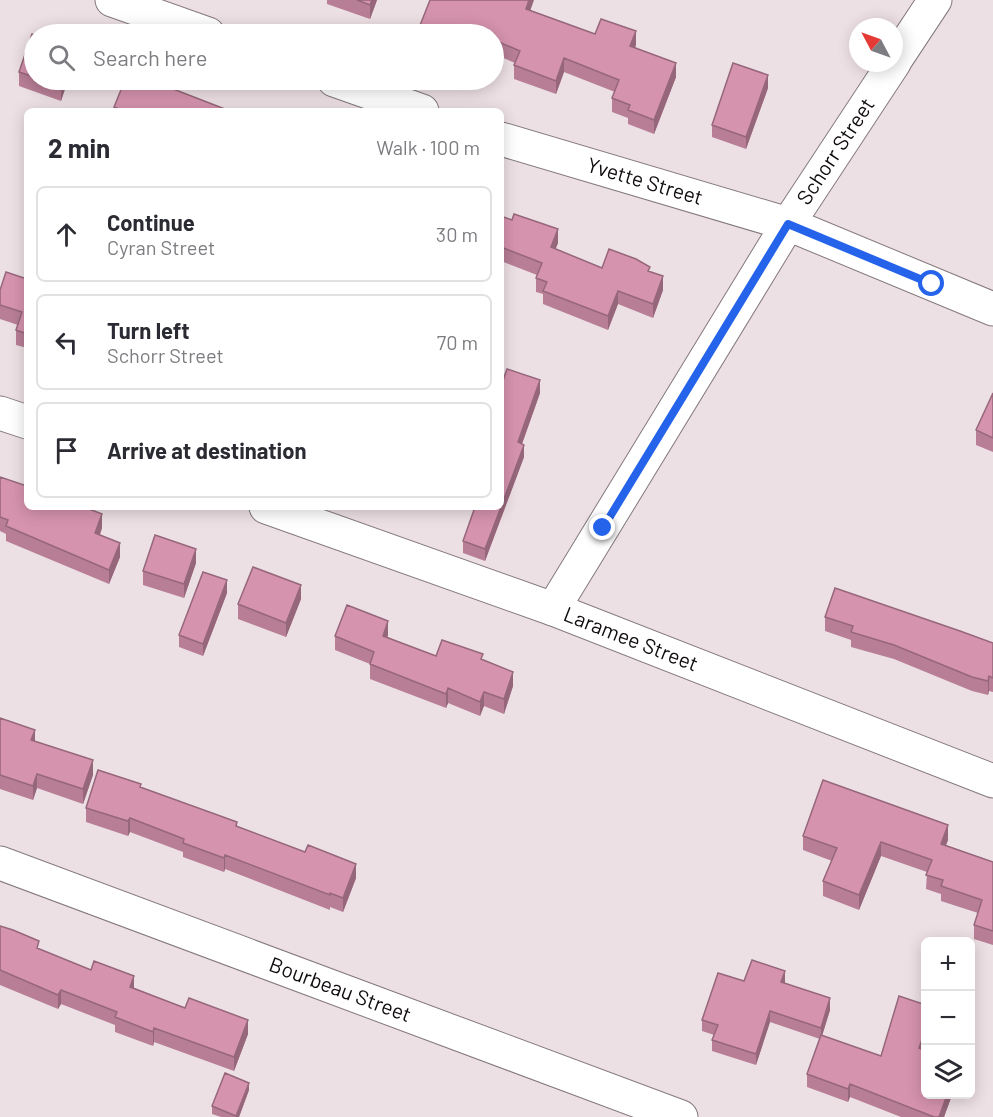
<!DOCTYPE html>
<meta charset="utf-8">
<style>
body{margin:0;font-family:Barlow,sans-serif;background:#f7f7f7;color:#2b2b33}
.controls{position:absolute;right:18px;bottom:18px;display:grid;overflow:hidden;border-radius:9px;box-shadow:0 3px 15px #0003}
.controls button{width:54px;height:54px;display:grid;place-items:center;padding:0;border:0;border-bottom:2px solid #e1e1e2;background:#fff;color:#2b2b33;font:30px sans-serif}
.compass{position:absolute;left:849px;top:18px;width:54px;height:54px;border-radius:50%;background:#fff;box-shadow:0 3px 15px #0003;rotate:311deg}
.stop{position:absolute;width:18px;height:18px;margin:-14px;border:4px solid #2563eb;border-radius:50%;background:#fff}
.stop.end{background:#2563eb;border-color:#fff;box-shadow:0 2px 6px #0008}
.list{margin:0;padding:0;list-style:none}
h2{display:flex;justify-content:space-between;align-items:center;height:78px;margin:0;padding:0 24px;font-size:26px}
h2 small{font-size:20px;font-weight:400;color:#7c7c81}
.list li{display:grid;grid-template-columns:39px 1fr auto;gap:18px;align-items:center;box-sizing:border-box;height:96px;margin:0 12px 12px;padding:0 12px;border:2px solid #e1e1e2;border-radius:9px}
.list b{display:block;font-size:22px;white-space:nowrap}
.list p{margin:0;font-size:20px;white-space:nowrap;color:#7c7c81}
.list em{font-size:20px;font-style:normal;color:#7c7c81}
.icon{flex:none;width:33px;height:33px;fill:none;stroke:currentColor;stroke-width:2;stroke-linecap:round;stroke-linejoin:round}
.map{position:relative;flex:none;width:993px;height:1117px;overflow:hidden}
.search{position:absolute;background:#fff;box-shadow:0 3px 15px #0003;left:24px;top:24px;width:480px;height:66px;display:flex;align-items:center;gap:15px;box-sizing:border-box;padding:0 21px;border-radius:33px;color:#7c7c81;font-size:22px}
.panel{position:absolute;background:#fff;box-shadow:0 3px 15px #0003;left:24px;top:108px;width:480px;height:402px;border-radius:9px}
.map>svg:first-child{display:block}
.lines{fill:none;stroke-linecap:round;stroke-linejoin:round}
.minor-casing{stroke:#84797d;stroke-width:35}
.minor{stroke:#fff;stroke-width:33}
.wall{fill:#b87e96}
.shaded-wall{fill:#96677a}
.building{fill:#d693ae;stroke:#96677a;stroke-width:1.5}
.route{stroke:#2563eb;stroke-width:8}
.labels{text-anchor:middle;stroke-width:4.5;stroke-linejoin:round;paint-order:stroke}
.street-label{font-size:21px;fill:#100c0d;stroke:#ede0e4}
</style>
<div class="map">
<svg width="993" height="1117" viewBox="0 0 993 1117">
<rect width="100%" height="100%" fill="#ede0e4"/>
<g class="lines">
<defs>
<g id="minor">
<path d="M 112,0 L 208,34"/>
<path d="M 894,62 L 935,0"/>
<path d="M 334,80 L 422,111"/>
<path id="s1" d="M 501,139 L 788,224 L 993,309"/>
<path d="M 0,413 L 27,422"/>
<path id="s2" d="M 266,507 L 553,609 L 993,781"/>
<path id="s3" d="M 553,609 L 788,224 L 894,63"/>
<path id="s4" d="M 0,863 L 681,1117"/>
</g>
</defs>
<use href="#minor" class="minor-casing"/>
<use href="#minor" class="minor"/>
</g>
<path class="wall" d="M 327,0 L 377,0 L 370,19 L 327,4 Z
M 530,10 L 595,34 L 636,45 L 635,47 L 676,77 L 654,134 L 628,124 L 628,118 L 612,112 L 612,98 L 615,92 L 564,72 L 556,94 L 514,79 L 514,65 L 515,63 L 494,54 L 494,34 L 419,34 L 419,28 Z
M 34,35 L 34,80 L 68,80 L 61,101 L 19,86 L 19,72 Z
M 768,88 L 746,149 L 712,137 L 712,125 Z
M 206,102 L 230,111 L 114,111 L 114,107 Z
M 501,216 L 558,243 L 555,249 L 602,268 L 650,271 L 663,290 L 653,318 L 618,304 L 608,330 L 543,304 L 543,294 L 536,292 L 536,278 L 537,275 L 501,261 Z
M 27,279 L 27,348 L 16,345 L 16,330 L 18,325 L 0,319 L 0,290 Z
M 501,386 L 540,393 L 522,444 L 524,457 L 485,561 L 463,553 L 463,541 L 501,507 Z
M 993,393 L 993,452 L 976,445 L 976,430 Z
M 0,477 L 102,528 L 100,535 L 120,557 L 109,584 L 6,541 L 6,534 L 0,531 Z
M 196,563 L 184,598 L 143,585 L 143,571 Z
M 227,593 L 203,656 L 179,647 L 179,635 Z
M 301,599 L 286,637 L 238,619 L 238,604 Z
M 825,617 L 993,643 L 993,692 L 989,691 L 988,695 L 972,691 L 894,659 L 851,647 L 851,640 L 825,631 Z
M 388,635 L 387,637 L 436,656 L 483,660 L 513,686 L 504,714 L 484,706 L 480,716 L 448,703 L 446,708 L 370,679 L 370,664 L 335,650 L 335,636 Z
M 0,718 L 35,741 L 93,775 L 83,804 L 37,788 L 33,800 L 0,789 Z
M 141,787 L 237,826 L 356,878 L 343,912 L 330,907 L 330,910 L 225,869 L 224,872 L 183,857 L 183,852 L 130,832 L 128,836 L 86,822 L 86,808 Z
M 803,836 L 948,840 L 946,845 L 993,862 L 993,945 L 974,939 L 974,925 L 978,913 L 941,901 L 941,894 L 926,889 L 927,872 L 881,856 L 859,910 L 823,896 L 823,881 L 832,861 L 803,850 Z
M 0,926 L 39,949 L 248,1034 L 234,1071 L 154,1042 L 153,1046 L 115,1032 L 115,1025 L 61,1004 L 58,1009 L 0,985 Z
M 744,981 L 785,983 L 830,1010 L 822,1036 L 881,1056 L 926,1005 L 926,1041 L 923,1050 L 926,1095 L 952,1095 L 944,1117 L 901,1117 L 850,1097 L 848,1102 L 807,1087 L 807,1074 L 820,1039 L 770,1022 L 756,1065 L 712,1051 L 712,1040 L 714,1035 L 702,1031 L 702,1020 Z
M 249,1090 L 239,1117 L 221,1117 L 212,1114 L 212,1106 Z"/>
<path class="shaded-wall" d="M 372,0 L 377,0 L 370,19 L 370,5 Z
M 529,0 L 534,0 L 526,23 L 526,9 Z
M 636,31 L 636,45 L 630,59 L 630,46 Z
M 564,58 L 564,72 L 556,94 L 556,81 Z
M 676,63 L 676,77 L 654,134 L 654,120 Z
M 768,75 L 768,88 L 746,149 L 746,137 Z
M 63,80 L 68,80 L 61,101 L 61,87 Z
M 558,229 L 558,243 L 551,261 L 551,247 Z
M 663,276 L 663,290 L 653,318 L 653,304 Z
M 618,291 L 618,304 L 608,330 L 608,316 Z
M 540,380 L 540,393 L 518,455 L 518,442 Z
M 524,445 L 524,457 L 485,561 L 485,549 Z
M 102,514 L 102,528 L 95,547 L 95,533 Z
M 120,543 L 120,557 L 109,584 L 109,570 Z
M 196,549 L 196,563 L 184,598 L 184,584 Z
M 227,580 L 227,593 L 203,656 L 203,644 Z
M 301,585 L 301,599 L 286,637 L 286,623 Z
M 388,621 L 388,635 L 383,650 L 383,636 Z
M 513,672 L 513,686 L 504,714 L 504,699 Z
M 989,676 L 989,691 L 988,695 L 988,681 Z
M 448,688 L 448,703 L 446,708 L 446,694 Z
M 484,692 L 484,706 L 480,716 L 480,702 Z
M 35,730 L 35,745 L 31,740 Z
M 93,760 L 93,775 L 83,804 L 83,789 Z
M 37,774 L 37,788 L 33,800 L 33,786 Z
M 130,818 L 130,832 L 128,836 L 128,821 Z
M 948,825 L 948,840 L 941,858 L 941,844 Z
M 881,842 L 881,856 L 859,910 L 859,895 Z
M 225,855 L 225,869 L 224,872 L 224,858 Z
M 356,864 L 356,878 L 343,912 L 343,898 Z
M 785,971 L 785,983 L 781,982 Z
M 134,976 L 134,991 L 130,987 Z
M 61,990 L 61,1004 L 58,1009 L 58,995 Z
M 830,998 L 830,1010 L 821,1039 L 821,1028 Z
M 770,1011 L 770,1022 L 756,1065 L 756,1054 Z
M 248,1020 L 248,1034 L 234,1071 L 234,1057 Z
M 154,1028 L 154,1042 L 153,1046 L 153,1032 Z
M 926,1028 L 926,1041 L 919,1061 L 919,1048 Z
M 249,1083 L 249,1090 L 239,1117 L 236,1117 Z
M 850,1084 L 850,1097 L 848,1102 L 848,1089 Z
M 947,1095 L 952,1095 L 944,1117 L 939,1117 Z"/>
<path class="building" d="M 357,0 L 372,0 L 370,5 Z
M 430,0 L 529,0 L 526,9 L 595,34 L 601,19 L 636,31 L 630,46 L 676,63 L 654,120 L 628,110 L 630,105 L 612,98 L 619,80 L 564,58 L 556,81 L 514,65 L 520,51 L 494,40 L 494,34 L 478,34 L 466,30 L 464,34 L 437,34 L 419,28 Z
M 32,34 L 34,35 L 34,77 L 19,72 Z
M 733,63 L 768,75 L 746,137 L 712,125 Z
M 41,80 L 63,80 L 61,87 Z
M 125,80 L 150,80 L 230,111 L 124,111 L 114,107 Z
M 514,214 L 558,229 L 551,247 L 602,268 L 609,249 L 636,259 L 650,267 L 648,271 L 663,276 L 653,304 L 618,291 L 608,316 L 543,291 L 547,282 L 536,278 L 542,263 L 501,247 L 501,216 L 512,220 Z
M 6,272 L 27,279 L 27,334 L 16,330 L 22,312 L 0,305 L 0,290 Z
M 507,369 L 540,380 L 518,442 L 524,445 L 501,507 L 501,398 L 503,393 L 501,393 L 501,386 Z
M 993,393 L 993,438 L 976,430 Z
M 0,477 L 27,486 L 27,507 L 84,507 L 102,514 L 95,533 L 120,543 L 109,570 L 6,526 L 8,520 L 0,517 Z
M 475,507 L 501,507 L 485,549 L 463,541 Z
M 155,535 L 196,549 L 184,584 L 143,571 Z
M 253,567 L 301,585 L 286,623 L 238,604 Z
M 203,572 L 227,580 L 203,644 L 179,635 Z
M 835,588 L 960,631 L 993,643 L 993,678 L 989,676 L 988,681 L 972,677 L 894,645 L 851,632 L 853,626 L 825,617 Z
M 347,605 L 388,621 L 383,636 L 436,656 L 442,640 L 483,654 L 481,659 L 513,672 L 504,699 L 484,692 L 480,702 L 448,688 L 446,694 L 370,664 L 374,652 L 335,636 Z
M 0,718 L 35,730 L 31,740 L 93,760 L 83,789 L 37,774 L 33,786 L 0,775 Z
M 98,770 L 141,784 L 140,787 L 237,822 L 236,826 L 305,852 L 308,845 L 356,864 L 343,898 L 330,893 L 330,895 L 225,855 L 224,858 L 183,843 L 184,839 L 130,818 L 128,821 L 86,808 Z
M 823,780 L 948,825 L 941,844 L 993,862 L 993,931 L 974,925 L 982,900 L 941,886 L 943,880 L 926,875 L 932,860 L 881,842 L 859,895 L 823,881 L 837,848 L 803,836 Z
M 0,926 L 13,930 L 39,941 L 37,948 L 91,970 L 94,961 L 134,976 L 130,987 L 185,1008 L 189,998 L 248,1020 L 234,1057 L 154,1028 L 153,1032 L 115,1017 L 117,1012 L 61,990 L 58,995 L 0,970 Z
M 752,960 L 785,971 L 781,982 L 830,998 L 821,1028 L 770,1011 L 756,1054 L 712,1040 L 718,1025 L 702,1020 L 718,973 L 744,981 Z
M 899,996 L 926,1005 L 926,1028 L 919,1048 L 926,1051 L 926,1095 L 947,1095 L 939,1117 L 934,1117 L 850,1084 L 848,1089 L 807,1074 L 821,1035 L 881,1056 Z
M 225,1073 L 249,1083 L 236,1116 L 212,1106 Z"/>
<g class="lines">
<path class="route" d="M 603,528 L 788,224 L 932,284"/>
</g>
<g class="labels">
<g class="street-label">
<text dy="7" stroke="none"><textPath href="#s3" startOffset="538">Schorr Street</textPath></text>
<text dy="7" stroke="none"><textPath href="#s1" startOffset="150">Yvette Street</textPath></text>
<text dy="7" stroke="none"><textPath href="#s2" startOffset="388">Laramee Street</textPath></text>
<text dy="7" stroke="none"><textPath href="#s4" startOffset="363">Bourbeau Street</textPath></text>
</g>
</g>
</svg>
<div class="controls">
<button>+</button>
<button>−</button>
<button><svg class="icon" aria-label="layers" viewBox="0 0 24 24"><path d="M12 4l9 5-9 5-9-5zM3 14l9 5 9-5"/></svg></button>
</div>
<svg class="compass" viewBox="-18 -18 36 36"><path d="M0-13l5 13h-10z" fill="#e53935"/><path d="M0 13l5-13h-10z" fill="#7c7c81"/></svg>
<div class="stop" style="left:932px;top:284px"></div>
<div class="stop end" style="left:603px;top:528px"></div>
<div class="search"><svg class="icon" aria-label="search" viewBox="0 0 24 24"><circle cx="10" cy="10" r="6"/><path d="M15 15l6 6"/></svg>Search here</div>
<section class="panel">
<h2>2 min<small>Walk · 100 m</small></h2>
<ul class="list">
<li><svg class="icon" aria-label="ahead" viewBox="0 0 24 24"><path d="M12 20V5M6 11l6-6 6 6"/></svg><div><b>Continue</b><p>Cyran Street</p></div><em>30 m</em></li>
<li><svg class="icon" aria-label="left" viewBox="0 0 24 24"><path d="M17 20v-9H6M10 6l-5 5 5 5"/></svg><div><b>Turn left</b><p>Schorr Street</p></div><em>70 m</em></li>
<li><svg class="icon" aria-label="arrive" viewBox="0 0 24 24"><path d="M6 21V4h12l-3 4 3 4H6"/></svg><div><b>Arrive at destination</b></div></li>
</ul>
</section>
</div>
